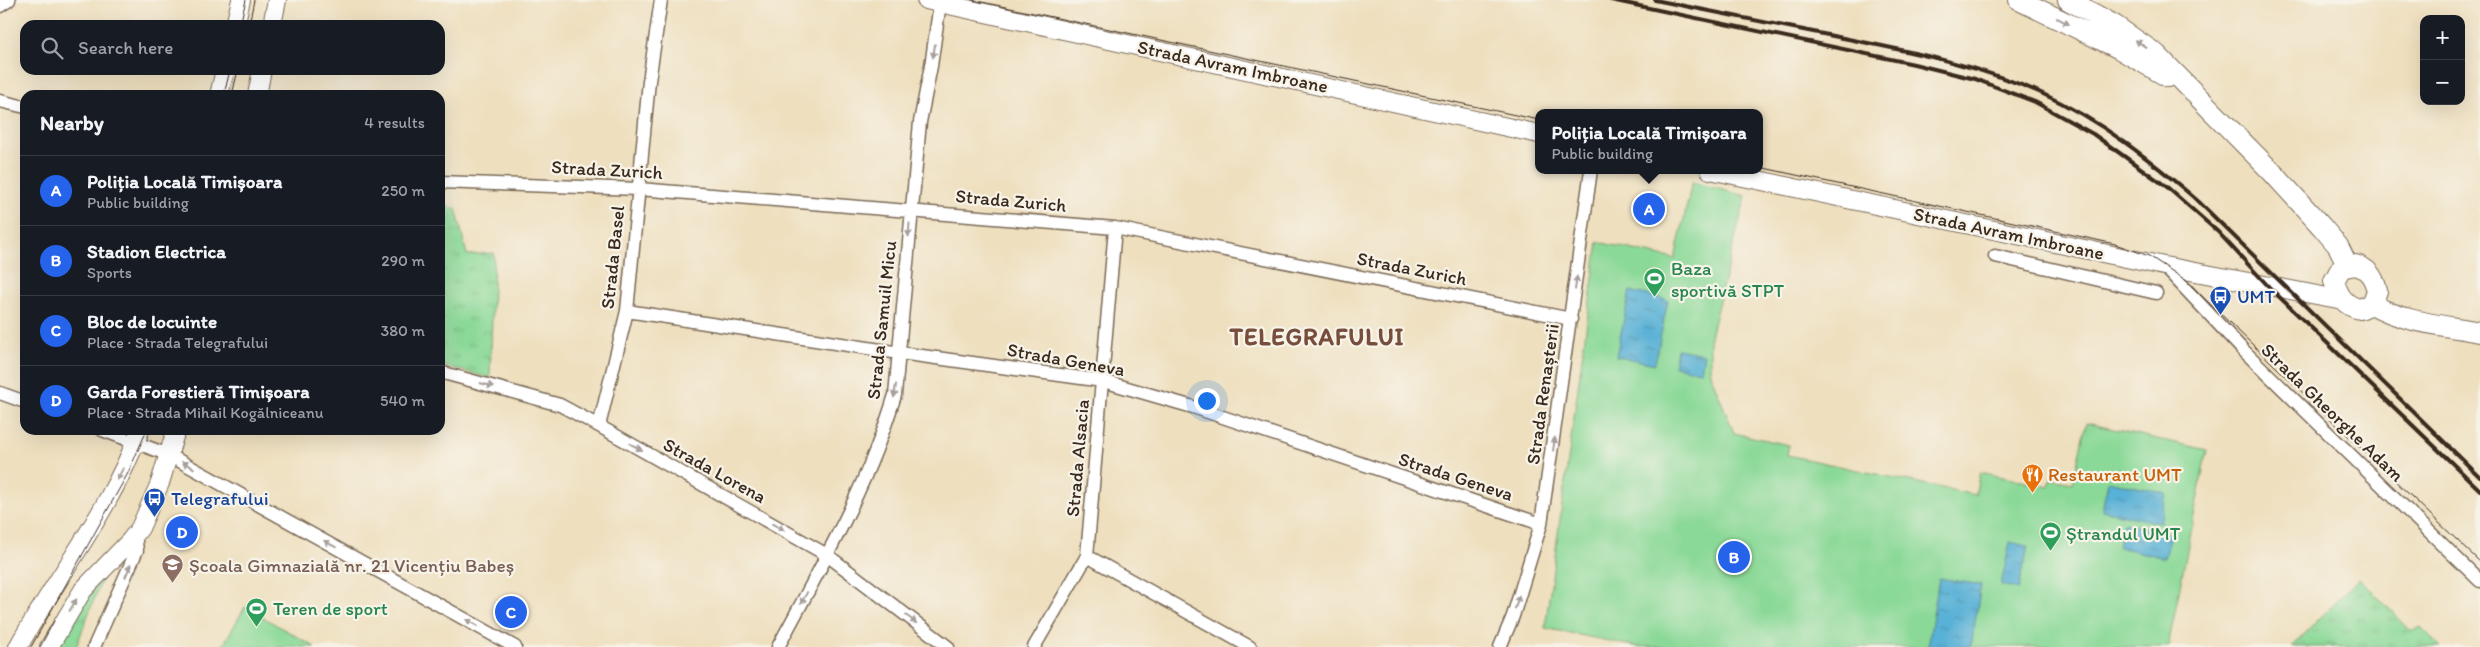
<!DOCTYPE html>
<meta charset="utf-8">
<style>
body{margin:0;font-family:Itim,sans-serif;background:#242831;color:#f1f3f6}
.controls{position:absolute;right:15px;top:15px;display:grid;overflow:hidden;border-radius:10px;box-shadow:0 5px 20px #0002}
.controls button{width:45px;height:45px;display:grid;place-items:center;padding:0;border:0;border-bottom:1px solid #363941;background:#171b24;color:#f1f3f6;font:25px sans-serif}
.you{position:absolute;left:1206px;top:400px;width:18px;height:18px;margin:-12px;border:4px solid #fff;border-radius:50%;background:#1a73e8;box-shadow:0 0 0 8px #1a73e833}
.badge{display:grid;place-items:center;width:32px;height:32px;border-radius:50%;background:#2563eb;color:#fff;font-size:16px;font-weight:700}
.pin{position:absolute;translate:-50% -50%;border:2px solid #fff;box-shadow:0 1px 5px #0006}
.popup{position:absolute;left:1535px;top:109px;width:228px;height:65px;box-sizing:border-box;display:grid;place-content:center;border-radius:10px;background:#171b24;filter:drop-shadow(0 1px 4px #0005);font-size:16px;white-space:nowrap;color:#9ea1a6}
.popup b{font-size:19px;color:#f1f3f6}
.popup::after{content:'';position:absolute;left:50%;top:100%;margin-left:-10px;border:10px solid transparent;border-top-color:#171b24}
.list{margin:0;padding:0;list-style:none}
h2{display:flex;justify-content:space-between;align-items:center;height:65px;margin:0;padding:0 20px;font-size:21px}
h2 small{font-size:16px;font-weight:400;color:#9ea1a6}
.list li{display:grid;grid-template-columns:32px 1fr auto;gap:15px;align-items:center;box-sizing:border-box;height:70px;padding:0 20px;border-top:1px solid #363941}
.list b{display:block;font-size:19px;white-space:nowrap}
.list p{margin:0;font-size:16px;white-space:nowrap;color:#9ea1a6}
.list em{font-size:16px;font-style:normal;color:#9ea1a6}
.icon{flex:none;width:28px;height:28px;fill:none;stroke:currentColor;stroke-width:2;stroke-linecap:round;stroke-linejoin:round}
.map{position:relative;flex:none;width:2480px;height:647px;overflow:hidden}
.search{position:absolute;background:#171b24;box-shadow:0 5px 20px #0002;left:20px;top:20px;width:425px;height:55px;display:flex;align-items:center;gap:12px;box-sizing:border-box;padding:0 18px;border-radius:15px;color:#9ea1a6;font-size:19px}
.panel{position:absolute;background:#171b24;box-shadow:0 5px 20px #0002;left:20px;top:90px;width:425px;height:345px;border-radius:15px}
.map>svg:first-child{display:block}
.grass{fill:url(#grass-tufts);stroke:#63825b}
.garden{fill:#8bd998;stroke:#63825b}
.water{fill:url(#water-ripples);stroke:#4a6e7a}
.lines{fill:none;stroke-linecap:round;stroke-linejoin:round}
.street-casing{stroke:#7a6956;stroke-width:15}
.secondary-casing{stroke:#7a6956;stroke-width:20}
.primary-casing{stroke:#7a6956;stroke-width:22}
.street{stroke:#fff;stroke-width:12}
.secondary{stroke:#fff;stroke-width:18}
.primary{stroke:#fff;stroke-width:20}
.tram{stroke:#3b2a1e;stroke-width:1}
.rail{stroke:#3b2a1e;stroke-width:4}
.oneway{fill:#a79f9a}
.labels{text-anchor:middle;stroke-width:4.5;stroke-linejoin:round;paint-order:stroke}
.street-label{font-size:19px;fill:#3b2a1e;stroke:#f7f3e8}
.leisure-label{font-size:19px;fill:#27864d;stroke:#f7f3e8;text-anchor:start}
.transit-label{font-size:19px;fill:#164399;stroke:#f7f3e8;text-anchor:start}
.food-label{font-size:19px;fill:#c56008;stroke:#f7f3e8;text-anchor:start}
.education-label{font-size:19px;fill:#785e54;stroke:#f7f3e8;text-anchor:start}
.district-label{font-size:24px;font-weight:bold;letter-spacing:1px;fill:#764e3b;stroke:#f7f3e8}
</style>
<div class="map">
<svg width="2480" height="647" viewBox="0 0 2480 647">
<defs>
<pattern id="grass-tufts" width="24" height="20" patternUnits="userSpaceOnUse" patternTransform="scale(1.25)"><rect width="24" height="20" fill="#8bd998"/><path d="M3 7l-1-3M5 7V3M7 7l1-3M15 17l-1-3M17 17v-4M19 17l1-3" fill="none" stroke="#79ba83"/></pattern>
<pattern id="water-ripples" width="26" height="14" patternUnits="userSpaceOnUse" patternTransform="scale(1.25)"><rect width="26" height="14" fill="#59b1d6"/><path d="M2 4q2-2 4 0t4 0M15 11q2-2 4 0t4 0" fill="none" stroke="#4b90ad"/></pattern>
</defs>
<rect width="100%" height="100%" fill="#f7f3e8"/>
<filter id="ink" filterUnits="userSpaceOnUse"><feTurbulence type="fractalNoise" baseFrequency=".02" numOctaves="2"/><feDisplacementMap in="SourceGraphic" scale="10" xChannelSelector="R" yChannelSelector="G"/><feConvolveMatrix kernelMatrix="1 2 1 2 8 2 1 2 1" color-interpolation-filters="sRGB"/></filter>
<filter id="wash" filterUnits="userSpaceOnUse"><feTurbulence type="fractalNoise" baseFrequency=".0096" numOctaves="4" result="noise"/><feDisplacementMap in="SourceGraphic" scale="20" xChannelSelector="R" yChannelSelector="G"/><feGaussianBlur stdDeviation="1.12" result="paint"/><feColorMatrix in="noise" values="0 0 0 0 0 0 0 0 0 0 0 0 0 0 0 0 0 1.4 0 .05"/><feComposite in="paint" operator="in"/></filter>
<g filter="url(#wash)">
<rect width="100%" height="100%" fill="#eedfbe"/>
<path class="grass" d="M 440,206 L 456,208 L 467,255 L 494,253 L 490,378 L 440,365 Z
M 104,573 L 76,647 L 53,647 Z
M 2359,578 L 2412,632 L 2421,627 L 2441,647 L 2292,647 Z"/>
<path class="garden" d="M 1692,182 L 1746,196 L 1710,336 L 1710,373 L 1734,433 L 1789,445 L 1787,455 L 1975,495 L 1980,472 L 2049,487 L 2051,479 L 2073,483 L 2086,423 L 2207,450 L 2168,647 L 1638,647 L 1545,628 L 1598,242 L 1675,259 Z
M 245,607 L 315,647 L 222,647 Z"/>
<path class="water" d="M 1630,291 L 1668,300 L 1655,364 L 1616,356 Z
M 1677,349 L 1704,354 L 1701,371 L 1674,366 Z
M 2108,481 L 2166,493 L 2160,523 L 2102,510 Z
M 2123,523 L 2171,534 L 2165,558 L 2118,547 Z
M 2010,542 L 2028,546 L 2019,589 L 2001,585 Z
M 1939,578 L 1981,585 L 1971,647 L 1928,647 Z"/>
</g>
<g filter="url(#ink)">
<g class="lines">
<defs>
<path id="street" d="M 0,6 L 9,0
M 0,101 L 25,107
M 440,182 L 639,189 L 1115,228 L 1571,319
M 1995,256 L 2156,293
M 2164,266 L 2242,349 L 2480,581
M 627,311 L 900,353 L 1103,381 L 1193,407 L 1541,524
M 440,372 L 560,405 L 599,426 L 827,555 L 948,647
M 0,393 L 25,402
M 599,426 L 627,311 L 649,81 L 661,0
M 102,430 L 169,455 L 515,647
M 1087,556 L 1250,647
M 94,647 L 137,550 L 135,535
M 778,647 C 822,565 868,485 895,395 L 920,122 L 931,66 L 940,3
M 1034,647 L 1087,556 L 1115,228
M 1500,647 L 1513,616 L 1541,524 L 1591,170"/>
<path id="secondary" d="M 926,0 L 1539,134
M 235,25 L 241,0
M 272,25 L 277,0
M 219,95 L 225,70
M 257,95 L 262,70
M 1710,170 L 2164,266 L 2343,300
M 18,647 C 58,575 112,508 140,430
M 49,647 L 83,590 L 130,541 L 140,528 L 160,483 L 176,430"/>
<path id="primary" d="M 2019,0 L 2118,48 L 2168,77
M 2068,0 L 2114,25 L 2156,54 L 2273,173 L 2322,227 L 2338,246 L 2348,266
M 2355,265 C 2368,268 2374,277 2377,291 L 2372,304 L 2360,309 C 2344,306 2338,295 2334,281 L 2341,268 Z
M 2372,304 C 2404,323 2444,325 2480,332"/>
</defs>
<use href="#street" class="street-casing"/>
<use href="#secondary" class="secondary-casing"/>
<use href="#primary" class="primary-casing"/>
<use href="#street" class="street"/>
<use href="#secondary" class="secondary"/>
<use href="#primary" class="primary"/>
<path class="tram" d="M 972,0 L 1539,120
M 240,25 L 246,0
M 249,25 L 254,0
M 224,95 L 230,70
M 232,95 L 238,70
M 1759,167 L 2115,244 L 2149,256 L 2184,279 L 2480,562
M 31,647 L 127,475 L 147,430
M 40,647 L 54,621"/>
<path class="rail" d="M 1611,0 L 1914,64 L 1975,79 L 2035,102 L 2093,134 L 2167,187 L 2218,232 L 2270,288 L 2480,490
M 1655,0 C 1715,12 1774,24 1833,36 C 1904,50 1975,64 2041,93 C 2100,120 2151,160 2199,202 L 2480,477"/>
</g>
<defs><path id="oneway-solid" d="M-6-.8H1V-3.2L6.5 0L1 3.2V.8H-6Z" transform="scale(1.25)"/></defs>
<g class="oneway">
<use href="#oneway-solid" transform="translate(2063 21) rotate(27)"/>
<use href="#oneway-solid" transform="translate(2141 44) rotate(-145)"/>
<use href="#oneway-solid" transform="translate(934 51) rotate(99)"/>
<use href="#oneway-solid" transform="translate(909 230) rotate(94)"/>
<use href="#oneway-solid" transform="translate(1576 283) rotate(-82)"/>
<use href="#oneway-solid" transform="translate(487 385) rotate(15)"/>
<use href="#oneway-solid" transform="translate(895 391) rotate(99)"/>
<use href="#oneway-solid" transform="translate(1554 444) rotate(-82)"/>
<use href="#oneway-solid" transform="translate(636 447) rotate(29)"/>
<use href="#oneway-solid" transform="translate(188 465) rotate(-151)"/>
<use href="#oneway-solid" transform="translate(120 474) rotate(118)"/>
<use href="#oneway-solid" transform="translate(778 527) rotate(29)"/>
<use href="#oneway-solid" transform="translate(330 544) rotate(-151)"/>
<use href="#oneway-solid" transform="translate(128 571) rotate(-66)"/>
<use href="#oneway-solid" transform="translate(804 598) rotate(118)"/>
<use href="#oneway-solid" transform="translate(1517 602) rotate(-73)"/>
<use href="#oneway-solid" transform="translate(73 605) rotate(-59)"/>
<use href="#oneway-solid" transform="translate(911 619) rotate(37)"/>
<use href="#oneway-solid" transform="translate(472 623) rotate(-150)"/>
</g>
</g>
<defs>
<symbol id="stadium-pin" viewBox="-11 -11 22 30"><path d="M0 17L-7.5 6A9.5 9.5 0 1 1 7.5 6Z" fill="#2e9e5b" stroke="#f7f3e8"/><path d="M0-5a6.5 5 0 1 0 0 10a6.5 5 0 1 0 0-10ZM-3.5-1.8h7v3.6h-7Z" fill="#fff"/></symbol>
<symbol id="bus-pin" viewBox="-11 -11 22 30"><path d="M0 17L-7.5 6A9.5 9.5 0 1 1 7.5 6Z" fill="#1a4fb4" stroke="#f7f3e8"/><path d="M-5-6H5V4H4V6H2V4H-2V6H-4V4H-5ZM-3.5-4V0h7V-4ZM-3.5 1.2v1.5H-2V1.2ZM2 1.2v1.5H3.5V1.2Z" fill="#fff"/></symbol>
<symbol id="restaurant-pin" viewBox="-11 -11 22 30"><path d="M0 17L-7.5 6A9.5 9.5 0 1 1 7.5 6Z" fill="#e8710a" stroke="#f7f3e8"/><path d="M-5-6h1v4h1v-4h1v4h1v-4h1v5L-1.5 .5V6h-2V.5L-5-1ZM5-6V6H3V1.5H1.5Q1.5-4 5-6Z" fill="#fff"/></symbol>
<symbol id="school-pin" viewBox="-11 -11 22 30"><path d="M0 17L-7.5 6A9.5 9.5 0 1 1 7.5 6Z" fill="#8d6e63" stroke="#f7f3e8"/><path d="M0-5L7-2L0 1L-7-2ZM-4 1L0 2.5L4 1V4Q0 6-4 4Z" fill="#fff"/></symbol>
</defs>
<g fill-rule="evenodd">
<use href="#stadium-pin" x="1642" y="266" width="25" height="34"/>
<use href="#bus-pin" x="2208" y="284" width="25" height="34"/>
<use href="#restaurant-pin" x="2020" y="462" width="25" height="34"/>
<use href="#bus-pin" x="142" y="486" width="25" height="34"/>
<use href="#stadium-pin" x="2038" y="520" width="25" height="34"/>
<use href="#school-pin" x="160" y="552" width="25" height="34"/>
<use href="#stadium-pin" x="244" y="596" width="25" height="34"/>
</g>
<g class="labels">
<g class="street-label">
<text transform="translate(1233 66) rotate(12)" y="7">Strada Avram Imbroane</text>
<text transform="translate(607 169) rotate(3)" y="7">Strada Zurich</text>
<text transform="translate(1011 200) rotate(5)" y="7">Strada Zurich</text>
<text transform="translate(2009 233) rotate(12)" y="7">Strada Avram Imbroane</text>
<text transform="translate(612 257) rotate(-84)" y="7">Strada Basel</text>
<text transform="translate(1412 268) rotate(11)" y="7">Strada Zurich</text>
<text transform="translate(881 320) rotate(-84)" y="7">Strada Samuil Micu</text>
<text transform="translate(1066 359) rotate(10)" y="7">Strada Geneva</text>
<text transform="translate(1542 394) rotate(-82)" y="7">Strada Renașterii</text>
<text transform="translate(2333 412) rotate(44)" y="7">Strada Gheorghe Adam</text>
<text transform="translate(1077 458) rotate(-85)" y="7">Strada Alsacia</text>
<text transform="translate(715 470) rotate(29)" y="7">Strada Lorena</text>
<text transform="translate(1456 476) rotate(18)" y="7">Strada Geneva</text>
</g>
<g class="leisure-label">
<text x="1671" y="275">Baza<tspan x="1671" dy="22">sportivă STPT</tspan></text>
<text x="2066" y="540">Ștrandul UMT</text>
<text x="273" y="615">Teren de sport</text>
</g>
<g class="transit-label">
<text x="2237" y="303">UMT</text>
<text x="171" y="505">Telegrafului</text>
</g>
<g class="food-label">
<text x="2048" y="481">Restaurant UMT</text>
</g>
<g class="education-label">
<text x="189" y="572">Școala Gimnazială nr. 21 Vicențiu Babeș</text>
</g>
<g class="district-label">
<text x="1317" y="345">TELEGRAFULUI</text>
</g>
</g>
</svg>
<div class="controls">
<button>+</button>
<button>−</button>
</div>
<div class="you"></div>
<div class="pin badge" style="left:1649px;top:209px">A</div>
<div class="popup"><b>Poliția Locală Timișoara</b>Public building</div>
<div class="pin badge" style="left:1734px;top:557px">B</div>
<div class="pin badge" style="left:511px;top:612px">C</div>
<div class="pin badge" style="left:182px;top:532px">D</div>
<div class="search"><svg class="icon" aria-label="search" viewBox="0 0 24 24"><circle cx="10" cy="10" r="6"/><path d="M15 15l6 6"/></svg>Search here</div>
<section class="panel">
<h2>Nearby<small>4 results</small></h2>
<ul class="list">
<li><span class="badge">A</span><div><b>Poliția Locală Timișoara</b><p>Public building</p></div><em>250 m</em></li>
<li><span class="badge">B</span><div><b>Stadion Electrica</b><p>Sports</p></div><em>290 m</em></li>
<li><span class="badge">C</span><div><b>Bloc de locuinte</b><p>Place · Strada Telegrafului</p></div><em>380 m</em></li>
<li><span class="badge">D</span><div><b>Garda Forestieră Timișoara</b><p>Place · Strada Mihail Kogălniceanu</p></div><em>540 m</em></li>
</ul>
</section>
</div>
